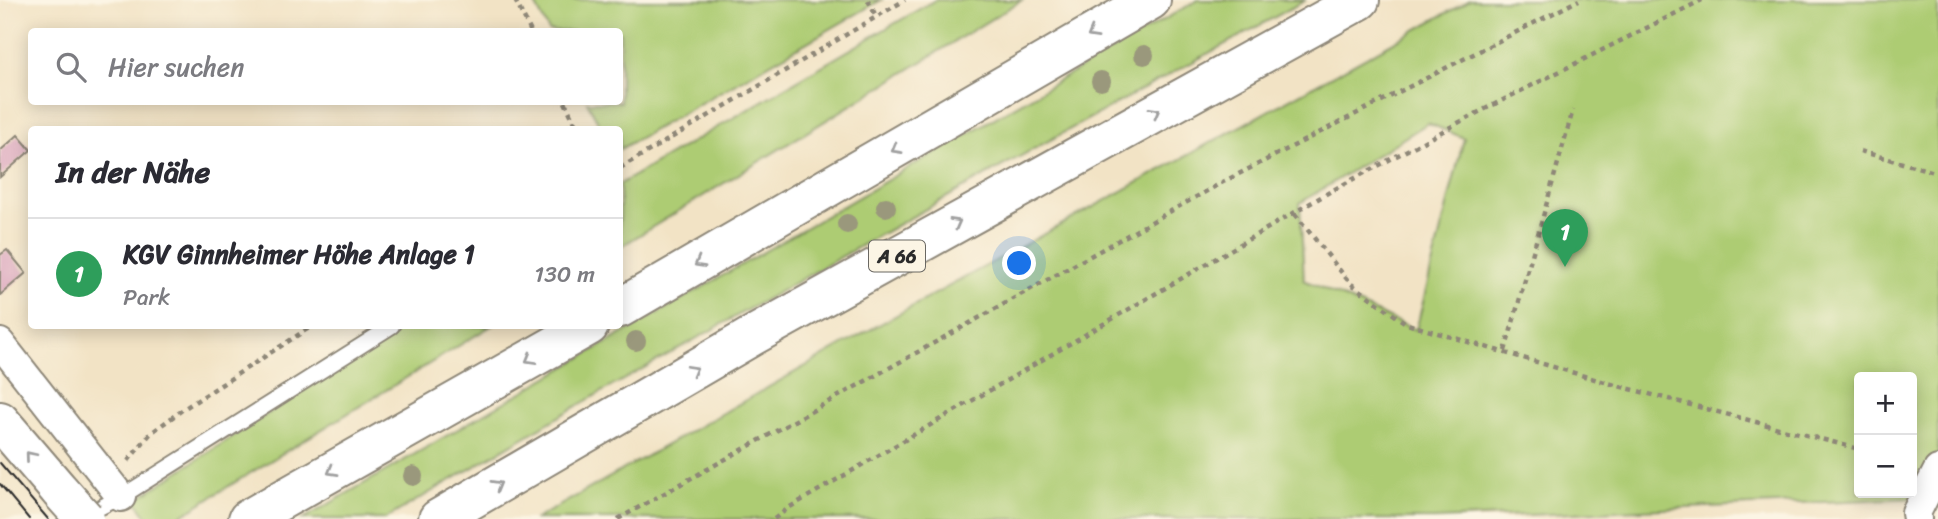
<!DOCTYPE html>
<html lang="de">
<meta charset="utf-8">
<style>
body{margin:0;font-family:Sriracha,sans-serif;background:#f2f2f3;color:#2b2b33}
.controls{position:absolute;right:21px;bottom:21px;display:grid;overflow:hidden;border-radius:7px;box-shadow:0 4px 18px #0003}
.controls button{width:63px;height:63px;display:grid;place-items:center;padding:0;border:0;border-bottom:2px solid #e1e1e2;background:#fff;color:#2b2b33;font:35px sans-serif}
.you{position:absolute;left:1020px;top:264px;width:24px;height:24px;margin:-18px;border:5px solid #fff;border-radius:50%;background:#1a73e8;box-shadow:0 0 0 10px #1a73e833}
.badge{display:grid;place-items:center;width:46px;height:46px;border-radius:50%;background:#ea580c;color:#fff;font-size:23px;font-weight:700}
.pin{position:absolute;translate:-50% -58px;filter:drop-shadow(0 2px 4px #0008)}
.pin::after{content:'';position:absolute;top:37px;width:24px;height:21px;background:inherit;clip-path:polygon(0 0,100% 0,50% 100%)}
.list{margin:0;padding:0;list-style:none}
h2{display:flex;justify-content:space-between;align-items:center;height:91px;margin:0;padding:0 28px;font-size:30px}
h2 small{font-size:23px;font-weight:400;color:#7c7c81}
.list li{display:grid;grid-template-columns:46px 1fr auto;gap:21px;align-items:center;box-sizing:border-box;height:112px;padding:0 28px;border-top:2px solid #e1e1e2}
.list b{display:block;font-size:26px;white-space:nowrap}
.list p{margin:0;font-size:23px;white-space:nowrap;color:#7c7c81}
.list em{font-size:23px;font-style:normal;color:#7c7c81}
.icon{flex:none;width:38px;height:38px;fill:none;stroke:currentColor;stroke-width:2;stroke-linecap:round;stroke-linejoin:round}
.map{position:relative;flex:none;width:1938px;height:519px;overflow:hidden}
.search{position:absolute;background:#fff;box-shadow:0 4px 18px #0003;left:28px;top:28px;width:595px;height:77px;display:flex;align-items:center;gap:18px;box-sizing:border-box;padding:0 24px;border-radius:7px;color:#7c7c81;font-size:26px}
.panel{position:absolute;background:#fff;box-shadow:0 4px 18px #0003;left:28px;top:126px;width:595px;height:203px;border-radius:7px}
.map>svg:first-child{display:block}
.green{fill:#adcc73;stroke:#6c7c4f;stroke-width:2;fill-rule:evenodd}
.building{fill:#dba6bd}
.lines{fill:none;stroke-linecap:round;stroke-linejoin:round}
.service-casing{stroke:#8e8778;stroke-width:18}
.minor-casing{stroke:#8e8778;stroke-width:32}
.secondary-casing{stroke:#8e8778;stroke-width:42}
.motorway-casing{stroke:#8e8778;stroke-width:42}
.path{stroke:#8e8778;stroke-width:4.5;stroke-dasharray:5 5;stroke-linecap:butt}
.service{stroke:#fff;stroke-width:14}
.minor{stroke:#fff;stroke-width:28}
.secondary{stroke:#fff;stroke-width:38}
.motorway{stroke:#fff;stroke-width:38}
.tram{stroke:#2b2b2b;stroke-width:2}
.secondary-bridge-casing{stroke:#8e8778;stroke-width:42;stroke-linecap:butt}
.secondary-bridge{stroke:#fff;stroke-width:38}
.tree{fill:#9a987c}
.oneway{stroke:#a0a0a0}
.labels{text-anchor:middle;stroke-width:6;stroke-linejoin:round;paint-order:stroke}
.shield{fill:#fcf5e5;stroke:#6a6863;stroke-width:2}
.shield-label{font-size:19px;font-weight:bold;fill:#2b2b2b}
</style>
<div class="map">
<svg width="1938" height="519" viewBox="0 0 1938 519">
<rect width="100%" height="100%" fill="#fcf5e5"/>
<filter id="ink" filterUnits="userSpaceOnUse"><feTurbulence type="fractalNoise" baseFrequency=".0143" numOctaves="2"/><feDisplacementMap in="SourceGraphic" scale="14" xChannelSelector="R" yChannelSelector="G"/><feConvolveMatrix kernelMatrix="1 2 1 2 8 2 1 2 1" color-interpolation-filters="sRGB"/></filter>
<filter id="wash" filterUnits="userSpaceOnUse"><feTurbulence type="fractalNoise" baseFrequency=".00686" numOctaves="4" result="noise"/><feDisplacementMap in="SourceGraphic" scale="28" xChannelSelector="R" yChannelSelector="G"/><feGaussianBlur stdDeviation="1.57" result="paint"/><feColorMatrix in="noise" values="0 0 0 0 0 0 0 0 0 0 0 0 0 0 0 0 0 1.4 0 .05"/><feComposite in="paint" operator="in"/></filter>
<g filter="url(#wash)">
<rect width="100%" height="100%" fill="#f2e3c5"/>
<path class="green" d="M 533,0 L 881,0 L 620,149 L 620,130 L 602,129 L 587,102 L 620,102 L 620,32 L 549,31 Z
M 935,0 L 1022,0 L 620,247 L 620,184 Z
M 1198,0 L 1306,0 L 988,174 L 577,406 L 385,519 L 303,519 Z
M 1470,0 L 1938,0 L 1938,497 L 1434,519 L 536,519 L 864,333 ZM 1428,123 L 1464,138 L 1416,330 L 1304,280 L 1300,203 ZM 1859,377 L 1912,377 L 1912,493 L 1859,493 Z
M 403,326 L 491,326 L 175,519 L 149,519 L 135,500 Z"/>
<g id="blocks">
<path class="building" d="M 18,135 L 31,150 L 0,177 L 0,151 Z
M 7,250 L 26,273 L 0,295 L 0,255 Z"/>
</g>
</g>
<g filter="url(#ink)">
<use href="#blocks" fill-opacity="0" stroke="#8e8778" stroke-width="2"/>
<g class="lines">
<defs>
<path id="service" d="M 85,515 L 121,497 L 392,326"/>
<path id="minor" d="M 0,343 L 121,497
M 1917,519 L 1916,513 L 1938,470"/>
<path id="secondary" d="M 0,421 L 60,491"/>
<path id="motorway" d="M 620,308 L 1151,0
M 248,519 L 589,326
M 438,519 L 754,335 L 1360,0"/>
</defs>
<use href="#service" class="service-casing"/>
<use href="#minor" class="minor-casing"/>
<use href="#secondary" class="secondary-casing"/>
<use href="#motorway" class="motorway-casing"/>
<path class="path" d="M 515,0 L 531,32
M 868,0 L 876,16
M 565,102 L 578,130
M 1860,151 L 1938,173
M 620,168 L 905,0
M 1295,214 L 1350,283 L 1407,324 L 1615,385 L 1859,449
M 1505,351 L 1573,110
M 128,461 L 151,433 L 182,410 L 312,326
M 618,519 L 1223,182 L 1579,0
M 774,519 L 790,507 L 1333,190 L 1471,116 L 1702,0"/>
<use href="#service" class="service"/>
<use href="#minor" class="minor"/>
<use href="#secondary" class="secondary"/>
<use href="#motorway" class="motorway"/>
<path class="tram" d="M 0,463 L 48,519
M 0,484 L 29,519"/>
<defs>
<path id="secondary-bridge" d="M 60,491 L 85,519"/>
</defs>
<use href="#secondary-bridge" class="secondary-bridge-casing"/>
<use href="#secondary-bridge" class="secondary-bridge"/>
</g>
<g class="tree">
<circle cx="1144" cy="55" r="10"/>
<circle cx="1101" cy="81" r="10"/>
<circle cx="886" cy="207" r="10"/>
<circle cx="847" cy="224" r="10"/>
<circle cx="636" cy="341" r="10"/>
<circle cx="413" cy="476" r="10"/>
</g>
<defs><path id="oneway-chevron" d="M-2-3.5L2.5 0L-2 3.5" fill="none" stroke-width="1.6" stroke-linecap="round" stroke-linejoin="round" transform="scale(1.75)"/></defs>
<g class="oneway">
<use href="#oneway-chevron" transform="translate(1092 34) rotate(150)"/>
<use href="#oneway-chevron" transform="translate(1155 112) rotate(-29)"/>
<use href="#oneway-chevron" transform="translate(896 149) rotate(150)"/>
<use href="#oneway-chevron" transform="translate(956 223) rotate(-29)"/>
<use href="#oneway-chevron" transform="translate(699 263) rotate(150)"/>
<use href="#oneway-chevron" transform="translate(530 359) rotate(150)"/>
<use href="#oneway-chevron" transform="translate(693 370) rotate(-30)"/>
<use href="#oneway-chevron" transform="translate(30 456) rotate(-130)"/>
<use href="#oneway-chevron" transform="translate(332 471) rotate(150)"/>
<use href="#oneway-chevron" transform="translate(497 485) rotate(-30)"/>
</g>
</g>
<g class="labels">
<rect class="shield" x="869" y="240.5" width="56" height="31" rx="5"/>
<g class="shield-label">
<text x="897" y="263">A 66</text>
</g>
</g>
</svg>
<div class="controls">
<button>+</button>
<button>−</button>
</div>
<div class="you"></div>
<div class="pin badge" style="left:1565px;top:267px;background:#2e9e5b">1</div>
<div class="search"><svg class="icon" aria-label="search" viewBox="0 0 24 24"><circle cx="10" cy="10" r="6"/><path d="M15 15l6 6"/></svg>Hier suchen</div>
<section class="panel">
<h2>In der Nähe<small></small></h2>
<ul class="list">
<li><span class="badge" style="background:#2e9e5b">1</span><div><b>KGV Ginnheimer Höhe Anlage 1</b><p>Park</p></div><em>130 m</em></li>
</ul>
</section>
</div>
